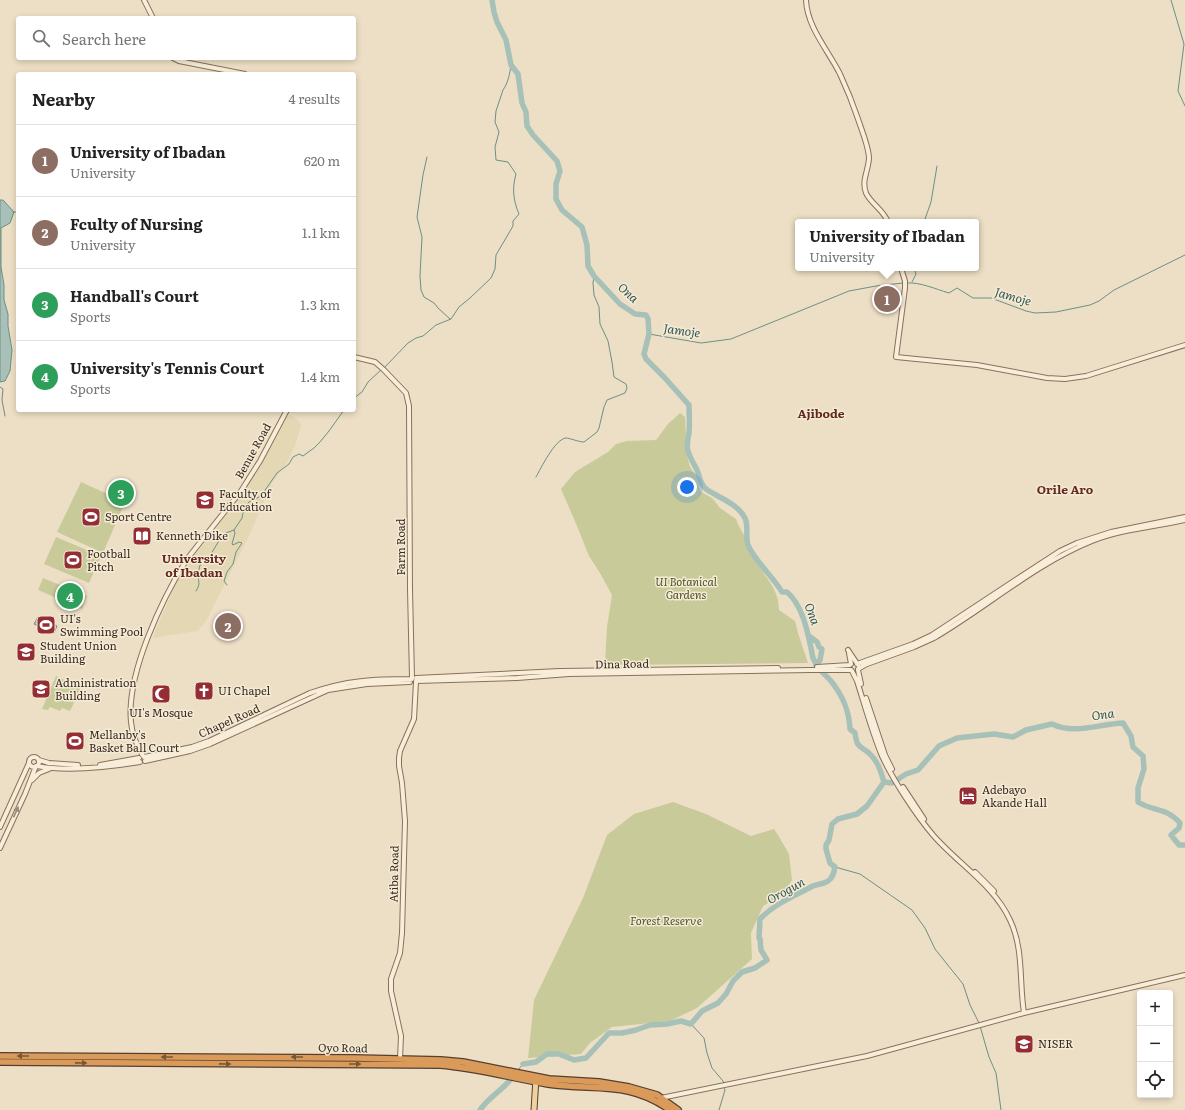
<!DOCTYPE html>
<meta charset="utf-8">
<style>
body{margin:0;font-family:Literata,serif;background:#f6f6f6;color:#222}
.controls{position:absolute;right:12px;bottom:12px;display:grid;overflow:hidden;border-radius:4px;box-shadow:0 2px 6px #0003}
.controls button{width:36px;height:36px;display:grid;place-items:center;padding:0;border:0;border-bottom:1px solid #e0e0e0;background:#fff;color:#222;font:20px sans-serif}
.you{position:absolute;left:687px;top:487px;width:14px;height:14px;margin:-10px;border:3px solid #fff;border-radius:50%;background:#1a73e8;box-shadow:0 0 0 6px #1a73e833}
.badge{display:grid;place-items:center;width:26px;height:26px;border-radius:50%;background:#1a73e8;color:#fff;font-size:13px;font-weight:700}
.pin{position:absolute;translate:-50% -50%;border:2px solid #fff;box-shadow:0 1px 4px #0006}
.popup{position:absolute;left:795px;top:219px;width:184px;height:52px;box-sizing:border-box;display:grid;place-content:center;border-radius:4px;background:#fff;filter:drop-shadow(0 1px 3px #0005);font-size:13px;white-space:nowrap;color:#767676}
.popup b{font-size:15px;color:#222}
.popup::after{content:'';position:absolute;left:50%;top:100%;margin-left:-8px;border:8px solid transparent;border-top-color:#fff}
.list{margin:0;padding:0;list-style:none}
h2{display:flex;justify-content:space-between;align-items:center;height:52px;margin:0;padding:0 16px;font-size:17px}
h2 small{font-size:13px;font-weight:400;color:#767676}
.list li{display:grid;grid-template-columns:26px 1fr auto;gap:12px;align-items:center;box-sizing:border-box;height:72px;padding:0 16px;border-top:1px solid #e0e0e0}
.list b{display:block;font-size:15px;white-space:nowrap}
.list p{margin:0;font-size:13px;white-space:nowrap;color:#767676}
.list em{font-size:13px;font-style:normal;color:#767676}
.icon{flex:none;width:22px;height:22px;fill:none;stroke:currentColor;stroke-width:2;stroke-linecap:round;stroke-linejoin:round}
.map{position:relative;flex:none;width:1185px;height:1110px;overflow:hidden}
.search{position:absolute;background:#fff;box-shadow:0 2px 6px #0003;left:16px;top:16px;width:340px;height:44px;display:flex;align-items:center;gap:10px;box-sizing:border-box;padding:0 14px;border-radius:4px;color:#767676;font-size:15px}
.panel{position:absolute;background:#fff;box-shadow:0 2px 6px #0003;left:16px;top:72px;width:340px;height:340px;border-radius:4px}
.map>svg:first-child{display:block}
.farmland{fill:#e3d8b3}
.green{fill:#c8cb99}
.water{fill:#a7c1b8;stroke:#6e8f85}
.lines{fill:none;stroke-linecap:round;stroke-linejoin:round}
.stream{stroke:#6e8f85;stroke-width:1}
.river{stroke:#a7c1b8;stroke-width:5.5}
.minor-casing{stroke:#88715c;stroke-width:6}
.major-casing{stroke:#563f30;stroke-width:7}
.highway-casing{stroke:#563f30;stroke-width:8}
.minor{stroke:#f8edd8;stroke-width:4}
.major{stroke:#efd19e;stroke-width:5}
.highway{stroke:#da9a59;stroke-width:5.5}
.oneway{fill:#988c7c}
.oneway2{fill:#795736}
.labels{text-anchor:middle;stroke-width:3;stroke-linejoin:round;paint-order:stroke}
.street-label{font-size:11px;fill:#382a1f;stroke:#f5ead5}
.poi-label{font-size:11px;fill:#382a1f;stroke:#f5ead5;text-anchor:start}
.park-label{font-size:11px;font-style:italic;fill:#4b5426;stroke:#f5ead5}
.water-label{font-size:12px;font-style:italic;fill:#2f5853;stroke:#f5ead5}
.neighbourhood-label{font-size:12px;font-weight:bold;fill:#642a20;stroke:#f5ead5}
</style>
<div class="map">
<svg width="1185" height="1110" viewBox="0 0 1185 1110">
<rect width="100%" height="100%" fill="#eddfc5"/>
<path class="farmland" d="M 291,415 L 300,422 L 301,426 L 295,446 L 286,464 L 272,483 L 250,534 L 205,623 L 197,631 L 153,638 L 155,631 L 178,579 L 192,558 L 212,534 L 247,487 L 275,440 L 286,417 Z"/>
<path class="green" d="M 680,413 L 685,417 L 687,456 L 690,467 L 697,477 L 701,492 L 712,498 L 720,508 L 736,519 C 740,530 743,532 747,541 C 751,548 753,556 757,563 C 767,580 779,590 779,610 L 795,621 L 798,633 L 808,663 L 605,665 L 607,627 L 612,595 L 600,573 L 589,556 L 577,526 L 561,489 L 575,472 L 608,452 L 616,444 L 627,441 L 656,440 L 668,424 Z
M 81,482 L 125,502 L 103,553 L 57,532 Z
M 56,537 L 101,556 L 89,583 L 44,564 Z
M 43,578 L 87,596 L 82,609 L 38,590 Z
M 56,676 L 81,688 L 70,711 L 62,708 L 60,711 L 50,707 L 48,710 L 42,709 Z
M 673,802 L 706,814 L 751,836 L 774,829 L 778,835 L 789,854 L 792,880 L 782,895 L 763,906 L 751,933 L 752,959 L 697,1008 L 670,1021 L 612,1027 L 590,1043 L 581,1054 L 528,1058 L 534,1000 L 583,898 L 607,835 L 634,814 Z"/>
<path class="water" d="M 0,200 L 3,200 L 14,212 L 10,223 L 1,228 L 1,267 L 4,285 L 4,300 L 8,314 L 8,326 L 12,350 L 10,371 L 5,381 L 0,382 Z
M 38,617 L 57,626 L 54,633 L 34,624 Z"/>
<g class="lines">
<path class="stream" d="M 1171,0 L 1184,44 L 1178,91 L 1185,106
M 427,157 L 423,175 L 417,217 L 422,237 L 420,276 L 421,290 L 424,297 L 434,303 L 438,308 L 450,319
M 13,212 L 18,212
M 924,222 L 931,202 L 937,166
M 912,282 L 916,274 L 914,268
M 906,283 C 921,282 935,289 949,293 L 957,288 L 973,298 L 991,298 L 1026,311 L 1035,313 L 1056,312 L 1090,305 L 1099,301 L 1114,290 L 1185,255
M 649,334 L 701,343 L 731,339 L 849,291 L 876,286 L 903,283
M 384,368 L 408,343 L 416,338 L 423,336 L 436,325 L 451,319 L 459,307 L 470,298 L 491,278 L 495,269 L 496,255 L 513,226 L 513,221 L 519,214 C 513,200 512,188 516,174 L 508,162 L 496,160 L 495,147 L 499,132 L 495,122 L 496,111 L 503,90 C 508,83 510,73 511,65
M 0,387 L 3,389 L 2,400 L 5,416
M 354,398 L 362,392 L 368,382 L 381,370
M 536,477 C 541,468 555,439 566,438 C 569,438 579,442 584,442 L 597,432 L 599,428 L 604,407 L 607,400 L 625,393 L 627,388 L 626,384 L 614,377 L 612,362 L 608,341 L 600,324 L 599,307 L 594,295 L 593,283 L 594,276
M 227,585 L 224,581 L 227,572 L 233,564 L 236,552 L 242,543 L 239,542 L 233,545 L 232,544 L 235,533 L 234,530
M 196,591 C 200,585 199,583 198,576 C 198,573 199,569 200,565 L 208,559 L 223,534 L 234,530 L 242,518 L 244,508 L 249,502 L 261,496 L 277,473 L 289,464 L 293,457 L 299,454 L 303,456 L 314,448 L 320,442 L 329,431 L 344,410
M 835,867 L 860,874 L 912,910 L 925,928 L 935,949 L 963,984 L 970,1005 L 979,1023
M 691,1024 L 704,1038 L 707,1053 L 712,1068 L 723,1081 L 724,1084
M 980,1026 L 989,1057 L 996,1073 L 1001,1110
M 518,1070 L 523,1064
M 719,1110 L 725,1090 L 724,1088"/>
<path class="river" d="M 492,0 L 494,12 L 497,22 L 506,40 L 511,65 L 518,74 L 522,103 L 526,112 L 527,126 L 533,135 L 557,161 L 560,171 L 556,184 L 556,199 L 562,210 L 582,227 L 587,245 L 588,266 L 594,276 L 620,304 L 635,314 L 646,315 L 648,319 L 649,334 L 644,354 L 646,359 L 664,377 L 689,405 C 689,414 690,424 689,433 C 688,439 686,444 688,451 C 690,458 694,464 697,470 C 700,477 700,484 706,489 C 719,498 737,503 745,518 C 749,527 745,537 748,545 C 754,560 774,578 782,592 L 787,592 C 802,605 807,629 811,648 C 812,652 812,657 814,660 C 818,670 825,674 831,681 C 843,696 849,710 850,729 L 855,733 C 857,748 859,745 869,753 C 878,761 881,772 884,782
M 809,636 L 817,642 L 819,647 L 822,649 L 820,660 L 816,665
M 884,782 L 892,783 L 906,774 L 918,770 L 939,746 L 957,738 L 994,734 L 1013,737 L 1026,730 L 1052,724 C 1074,735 1099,724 1123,723 L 1131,736 L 1133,747 L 1143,756 L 1144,769 L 1138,788 L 1138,802 C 1154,812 1166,807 1180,823 L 1179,828 L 1171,835 L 1179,845 L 1185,845
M 523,1064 L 536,1062 L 547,1054 L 559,1054 L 574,1060 L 586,1058 L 609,1033 L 622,1033 L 636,1030 L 650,1025 L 667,1024 L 681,1021 L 691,1024 L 702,1011 L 718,1003 L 726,994 L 733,981 L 742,972 L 755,968 L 767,960 L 761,950 L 760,939 L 759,938 L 760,919 C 774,904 796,895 813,886 C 818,884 824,884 828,881 C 833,878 834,872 835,867 L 830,863 L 826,849 L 826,845 L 829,840 L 832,824 L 838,819 L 857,814 L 867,806 L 884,782
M 480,1110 C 488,1098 501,1091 510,1080"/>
<defs>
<path id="minor" d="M 144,0 L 153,18
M 806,0 C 807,27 828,50 840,74 C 847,89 853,104 858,119 C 862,131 868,145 869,157 C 869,170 861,180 866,193 C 871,204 883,209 888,222
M 173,58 L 179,61 L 245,74
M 901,268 L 905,281 L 905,288 L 896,357 L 977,365 L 1047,378 L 1065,379 L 1086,376 L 1185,345
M 354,357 L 375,362 L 384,370 L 406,393 L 409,406 L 410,589 L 412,678
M 848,650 L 858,665
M 849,653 L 851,664
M 857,664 L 913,644 L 932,635 L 1017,579 L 1060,551 L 1077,543 L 1111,532 L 1185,517
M 817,667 L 850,665
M 858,669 L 867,664 L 914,647 L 934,638 C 987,607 1035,564 1092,541 C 1122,529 1155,527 1185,520
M 858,670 L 861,684
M 852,671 L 857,681 C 865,706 872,732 882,756 C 893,780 916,815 933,835 C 958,864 994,885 1010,920 C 1024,949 1019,982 1024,1013
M 416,678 L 560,671 L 778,668
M 416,681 L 517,678 L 569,674 L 811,670 L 851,670
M 866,698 L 885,755 L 892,769
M 143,756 C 137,746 132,734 131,722 C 126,674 162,599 187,559 L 241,491 L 260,461 L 287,410
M 144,757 L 192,747 L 209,741 L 310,693 C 346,680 374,679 412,679
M29 762a5 5 0 1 1 10 0a5 5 0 1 1-10 0Z
M 39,760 L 49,763 L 78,765
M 145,761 L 190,751 L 210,744 L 328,690 L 367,684 L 410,682
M 100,765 L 139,758
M 37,766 C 68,772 109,767 140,762
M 32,780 L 39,773 L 49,769
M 903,787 L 924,819
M 0,827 L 29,763
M 0,848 L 25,794 L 36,766
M 975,872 L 994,891
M 400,1059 L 401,1036 L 391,991 L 391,979 L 400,953 L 402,933 L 405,821 L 402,783 L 399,766 L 399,758 L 400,751 L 414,719 L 416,682
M 661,1098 L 867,1056 L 1024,1013 L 1185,975"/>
<path id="major" d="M 534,1110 L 536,1078"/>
<path id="highway" d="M 0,1056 L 354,1058 L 441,1060 L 463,1062 L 549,1079 L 599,1082 L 629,1087 L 657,1095 L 678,1110
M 0,1062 L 440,1065 C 477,1068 512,1078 548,1084 C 595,1091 628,1080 670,1110"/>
</defs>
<use href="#minor" class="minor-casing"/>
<use href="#major" class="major-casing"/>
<use href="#highway" class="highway-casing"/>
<use href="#minor" class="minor"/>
<use href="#major" class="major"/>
<use href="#highway" class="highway"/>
</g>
<defs><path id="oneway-solid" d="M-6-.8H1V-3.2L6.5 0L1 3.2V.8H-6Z"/></defs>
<use class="oneway" href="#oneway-solid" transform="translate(16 812) rotate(-65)"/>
<g class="oneway2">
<use href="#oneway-solid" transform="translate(23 1056) rotate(-180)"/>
<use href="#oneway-solid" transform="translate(167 1057) rotate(-180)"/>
<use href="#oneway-solid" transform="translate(297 1057) rotate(-180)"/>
<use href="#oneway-solid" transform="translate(81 1063) rotate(1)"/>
<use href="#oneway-solid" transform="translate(225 1064) rotate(1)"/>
<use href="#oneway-solid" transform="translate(355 1064)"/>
</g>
<defs>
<symbol id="university-square" viewBox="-11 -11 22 22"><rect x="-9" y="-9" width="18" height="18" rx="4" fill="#952d34" stroke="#f5ead5"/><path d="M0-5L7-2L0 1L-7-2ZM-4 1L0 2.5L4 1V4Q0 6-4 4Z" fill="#fff"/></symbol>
<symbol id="stadium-square" viewBox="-11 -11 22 22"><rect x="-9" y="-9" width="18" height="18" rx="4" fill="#952d34" stroke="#f5ead5"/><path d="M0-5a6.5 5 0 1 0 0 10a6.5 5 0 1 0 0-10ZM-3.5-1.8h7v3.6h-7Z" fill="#fff"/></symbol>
<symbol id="library-square" viewBox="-11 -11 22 22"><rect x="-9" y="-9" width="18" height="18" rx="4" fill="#952d34" stroke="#f5ead5"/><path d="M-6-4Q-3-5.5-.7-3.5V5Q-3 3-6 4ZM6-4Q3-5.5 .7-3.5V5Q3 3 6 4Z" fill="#fff"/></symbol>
<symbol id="church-square" viewBox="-11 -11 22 22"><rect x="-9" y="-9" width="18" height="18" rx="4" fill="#952d34" stroke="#f5ead5"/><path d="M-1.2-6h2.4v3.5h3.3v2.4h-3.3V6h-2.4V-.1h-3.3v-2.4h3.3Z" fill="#fff"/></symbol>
<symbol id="mosque-square" viewBox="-11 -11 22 22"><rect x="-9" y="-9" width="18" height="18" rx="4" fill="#952d34" stroke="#f5ead5"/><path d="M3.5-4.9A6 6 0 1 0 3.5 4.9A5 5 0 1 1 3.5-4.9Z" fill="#fff"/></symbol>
<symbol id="hotel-square" viewBox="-11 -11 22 22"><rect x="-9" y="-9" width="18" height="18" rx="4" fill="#952d34" stroke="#f5ead5"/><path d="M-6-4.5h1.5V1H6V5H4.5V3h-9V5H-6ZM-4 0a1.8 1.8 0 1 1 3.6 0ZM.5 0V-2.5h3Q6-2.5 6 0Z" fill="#fff"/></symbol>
<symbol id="school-square" viewBox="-11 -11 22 22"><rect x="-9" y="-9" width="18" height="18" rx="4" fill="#952d34" stroke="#f5ead5"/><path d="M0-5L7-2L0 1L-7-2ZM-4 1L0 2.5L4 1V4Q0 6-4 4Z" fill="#fff"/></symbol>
</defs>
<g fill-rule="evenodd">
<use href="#university-square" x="194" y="489" width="22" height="22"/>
<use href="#stadium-square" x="80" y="506" width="22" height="22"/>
<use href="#library-square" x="131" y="525" width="22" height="22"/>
<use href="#stadium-square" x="62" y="549" width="22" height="22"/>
<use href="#stadium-square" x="35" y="614" width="22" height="22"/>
<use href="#university-square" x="15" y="641" width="22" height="22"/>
<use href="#university-square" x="30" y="678" width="22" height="22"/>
<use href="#church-square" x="193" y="680" width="22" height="22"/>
<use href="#mosque-square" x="150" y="683" width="22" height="22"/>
<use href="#stadium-square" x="64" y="730" width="22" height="22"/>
<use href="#hotel-square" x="957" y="785" width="22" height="22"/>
<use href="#school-square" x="1013" y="1033" width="22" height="22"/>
</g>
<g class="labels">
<g class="street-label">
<text transform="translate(253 451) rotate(-61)" y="4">Benue Road</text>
<text transform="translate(401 547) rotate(-90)" y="4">Farm Road</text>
<text transform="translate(622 664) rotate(-1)" y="4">Dina Road</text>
<text transform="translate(229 721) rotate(-24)" y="4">Chapel Road</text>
<text transform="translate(394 874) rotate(-89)" y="4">Atiba Road</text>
<text transform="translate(343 1048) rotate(1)" y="4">Oyo Road</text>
</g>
<g class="poi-label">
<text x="219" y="498">Faculty of<tspan x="219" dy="13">Education</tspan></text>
<text x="105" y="521">Sport Centre</text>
<text x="156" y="540">Kenneth Dike</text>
<text x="87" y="558">Football<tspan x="87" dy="13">Pitch</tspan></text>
<text x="60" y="623">UI's<tspan x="60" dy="13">Swimming Pool</tspan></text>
<text x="40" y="650">Student Union<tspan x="40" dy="13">Building</tspan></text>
<text x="55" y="687">Administration<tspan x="55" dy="13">Building</tspan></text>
<text x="218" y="695">UI Chapel</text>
<text x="161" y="717" text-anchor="middle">UI's Mosque</text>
<text x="89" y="739">Mellanby's<tspan x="89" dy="13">Basket Ball Court</tspan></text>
<text x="982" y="794">Adebayo<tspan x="982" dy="13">Akande Hall</tspan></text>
<text x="1038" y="1048">NISER</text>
</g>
<g class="park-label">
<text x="686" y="586">UI Botanical<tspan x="686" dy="13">Gardens</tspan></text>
<text x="666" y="925">Forest Reserve</text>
</g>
<g class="water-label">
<text transform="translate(628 293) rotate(42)" y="4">Ona</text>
<text transform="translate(1013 297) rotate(16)" y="4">Jamoje</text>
<text transform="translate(682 331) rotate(8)" y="4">Jamoje</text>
<text transform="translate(812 614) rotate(69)" y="4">Ona</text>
<text transform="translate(1103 715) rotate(-8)" y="4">Ona</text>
<text transform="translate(786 891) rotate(-29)" y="4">Orogun</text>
</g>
<g class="neighbourhood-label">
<text x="821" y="418">Ajibode</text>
<text x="1065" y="494">Orile Aro</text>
<text x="194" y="563">University<tspan x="194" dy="14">of Ibadan</tspan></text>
</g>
</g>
</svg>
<div class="controls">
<button>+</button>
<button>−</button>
<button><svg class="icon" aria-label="locate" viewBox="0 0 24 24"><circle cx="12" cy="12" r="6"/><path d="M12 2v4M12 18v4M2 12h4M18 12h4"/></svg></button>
</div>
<div class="you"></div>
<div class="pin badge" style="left:887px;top:299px;background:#8d6e63">1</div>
<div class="popup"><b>University of Ibadan</b>University</div>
<div class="pin badge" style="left:228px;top:626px;background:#8d6e63">2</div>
<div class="pin badge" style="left:121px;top:493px;background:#2e9e5b">3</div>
<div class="pin badge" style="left:70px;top:596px;background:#2e9e5b">4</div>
<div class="search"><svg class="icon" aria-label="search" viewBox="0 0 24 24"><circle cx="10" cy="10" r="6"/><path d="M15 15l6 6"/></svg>Search here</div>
<section class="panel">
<h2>Nearby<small>4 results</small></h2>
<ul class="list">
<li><span class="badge" style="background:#8d6e63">1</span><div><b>University of Ibadan</b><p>University</p></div><em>620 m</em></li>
<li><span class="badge" style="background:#8d6e63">2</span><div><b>Fculty of Nursing</b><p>University</p></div><em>1.1 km</em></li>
<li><span class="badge" style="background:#2e9e5b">3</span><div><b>Handball's Court</b><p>Sports</p></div><em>1.3 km</em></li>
<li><span class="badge" style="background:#2e9e5b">4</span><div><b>University's Tennis Court</b><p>Sports</p></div><em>1.4 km</em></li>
</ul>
</section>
</div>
